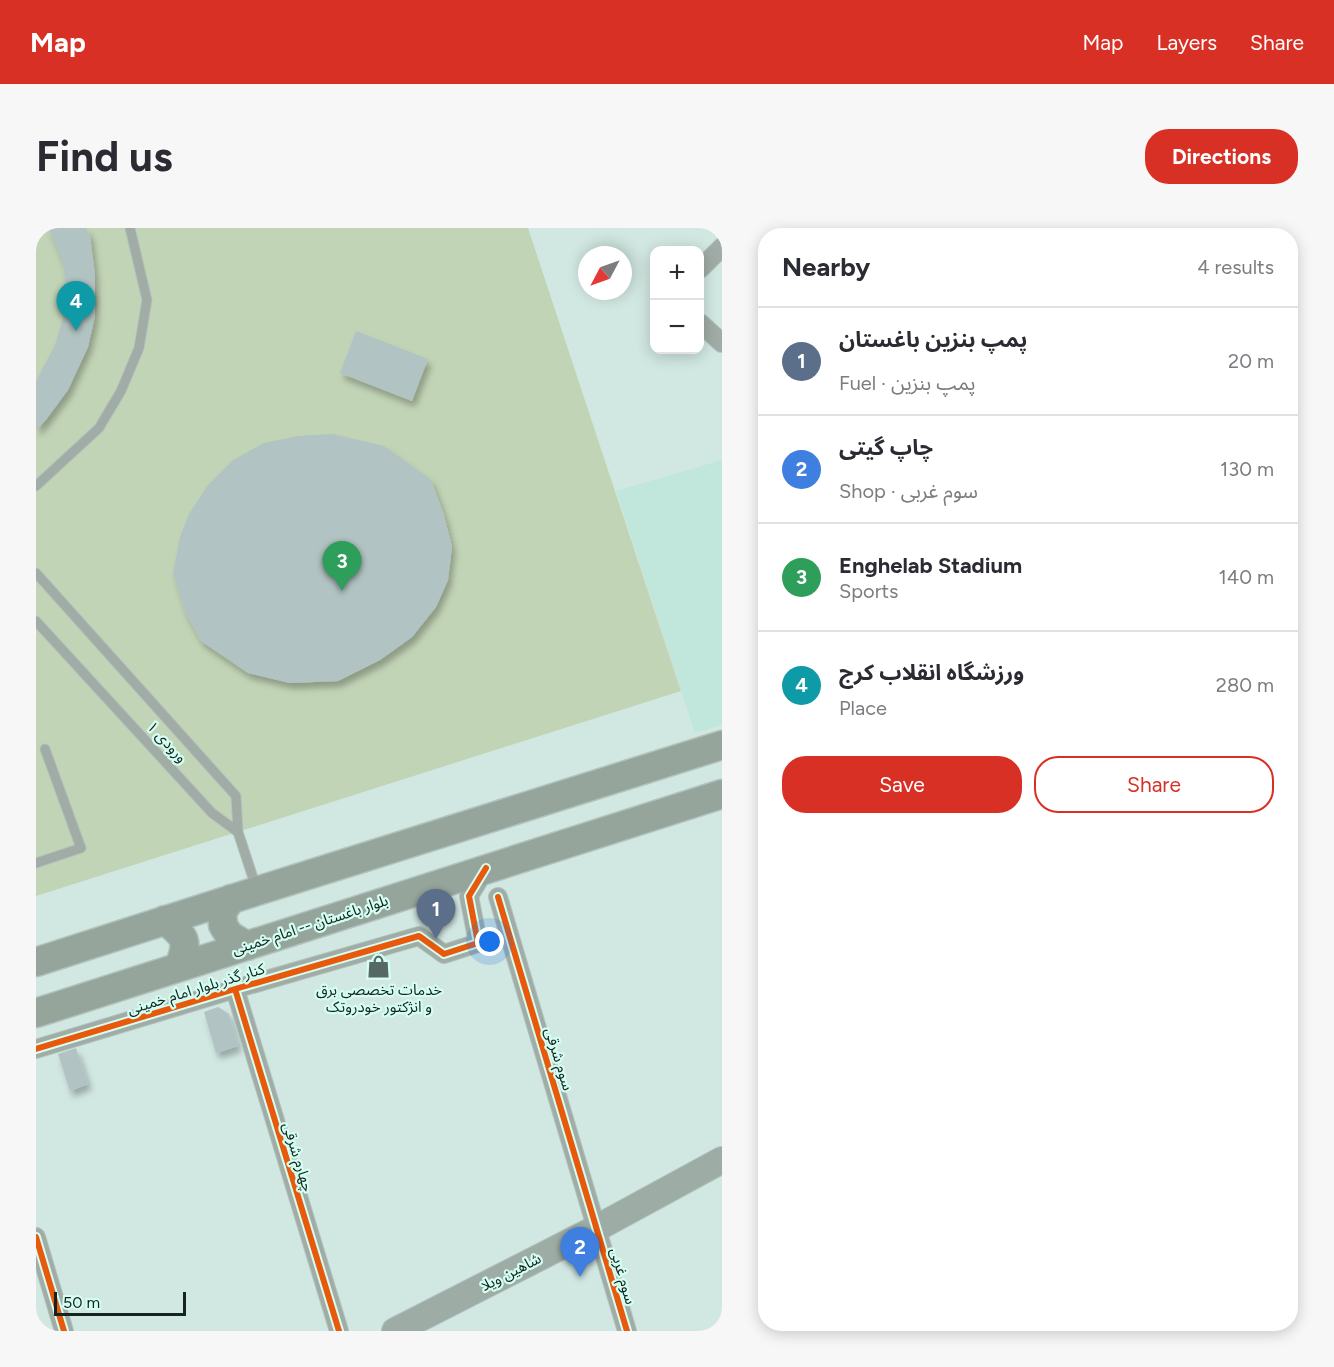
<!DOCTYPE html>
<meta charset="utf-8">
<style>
body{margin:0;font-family:Figtree,"Noto Sans Arabic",sans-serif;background:#f7f7f7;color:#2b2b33}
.controls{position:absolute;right:18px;top:18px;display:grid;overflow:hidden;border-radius:12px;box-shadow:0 3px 15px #0003}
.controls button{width:54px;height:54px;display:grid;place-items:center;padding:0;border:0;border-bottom:2px solid #e1e1e2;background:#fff;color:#2b2b33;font:30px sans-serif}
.compass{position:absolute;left:542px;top:18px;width:54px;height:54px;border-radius:50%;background:#fff;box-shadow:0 3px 15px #0003;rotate:229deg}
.scale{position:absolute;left:18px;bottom:15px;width:132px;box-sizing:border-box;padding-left:6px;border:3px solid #14241f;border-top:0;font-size:16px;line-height:21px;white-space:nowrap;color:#14241f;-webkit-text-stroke:4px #d4fef2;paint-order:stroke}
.you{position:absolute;left:454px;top:714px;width:21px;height:21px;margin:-15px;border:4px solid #fff;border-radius:50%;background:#1a73e8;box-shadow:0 0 0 9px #1a73e833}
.badge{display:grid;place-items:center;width:39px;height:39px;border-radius:50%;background:#d93025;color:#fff;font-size:20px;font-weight:700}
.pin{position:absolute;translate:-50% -50px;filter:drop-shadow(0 2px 3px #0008)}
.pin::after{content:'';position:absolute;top:32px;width:21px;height:18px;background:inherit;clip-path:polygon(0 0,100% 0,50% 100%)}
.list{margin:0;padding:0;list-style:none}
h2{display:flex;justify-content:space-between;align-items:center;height:78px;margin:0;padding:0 24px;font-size:26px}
h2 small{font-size:20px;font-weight:400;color:#7c7c81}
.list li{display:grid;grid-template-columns:39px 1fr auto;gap:18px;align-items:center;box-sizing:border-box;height:108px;padding:0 24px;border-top:2px solid #e1e1e2}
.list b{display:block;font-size:22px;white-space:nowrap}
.list p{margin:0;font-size:20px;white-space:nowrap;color:#7c7c81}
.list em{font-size:20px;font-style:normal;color:#7c7c81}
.actions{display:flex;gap:12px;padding:18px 24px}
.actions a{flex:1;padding:14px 0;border:2px solid #d93025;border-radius:24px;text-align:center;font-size:21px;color:#d93025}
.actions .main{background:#d93025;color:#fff}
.map{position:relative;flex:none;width:686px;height:1103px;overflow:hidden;border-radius:24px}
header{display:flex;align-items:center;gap:36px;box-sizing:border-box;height:84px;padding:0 30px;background:#d93025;color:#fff}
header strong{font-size:28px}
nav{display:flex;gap:33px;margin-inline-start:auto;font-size:21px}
.intro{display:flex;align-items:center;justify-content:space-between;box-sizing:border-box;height:144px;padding:0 36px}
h1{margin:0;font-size:42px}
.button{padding:15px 27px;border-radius:24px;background:#d93025;color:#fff;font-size:21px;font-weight:700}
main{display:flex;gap:36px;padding:0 36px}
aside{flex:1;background:#fff;border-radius:24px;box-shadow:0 3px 15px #0003}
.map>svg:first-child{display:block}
.built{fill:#c1e7dd}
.green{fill:#c2d4b6}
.building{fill:#b1c3c2;filter:url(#shadow)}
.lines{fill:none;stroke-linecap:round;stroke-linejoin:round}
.lane-casing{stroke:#b1c2bd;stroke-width:11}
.street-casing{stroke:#b1c2bd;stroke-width:20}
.secondary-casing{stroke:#b1c2bd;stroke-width:28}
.primary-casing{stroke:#b1c2bd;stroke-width:31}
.lane{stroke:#a0aca5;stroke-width:9}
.street{stroke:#a0aca5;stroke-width:18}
.secondary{stroke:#9daca4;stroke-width:26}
.primary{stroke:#96a59c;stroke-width:28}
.cycleway-casing{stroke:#d4fef2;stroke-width:10}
.cycleway{stroke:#e8590c;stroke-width:6}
.labels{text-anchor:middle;stroke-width:4.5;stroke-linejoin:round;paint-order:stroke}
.street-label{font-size:15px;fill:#14241f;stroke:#d4fef2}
.poi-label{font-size:15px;fill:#14241f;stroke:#d4fef2}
</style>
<header>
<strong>Map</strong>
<nav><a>Map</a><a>Layers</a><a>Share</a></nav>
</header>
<div class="intro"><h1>Find us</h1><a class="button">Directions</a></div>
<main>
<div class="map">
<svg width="686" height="1103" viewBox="0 0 686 1103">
<defs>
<filter id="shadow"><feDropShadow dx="3.5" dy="6" stdDeviation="3" flood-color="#0004"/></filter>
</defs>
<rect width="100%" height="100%" fill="#d1e7e1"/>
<path class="built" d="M 686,232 L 686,497 L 659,505 L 580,263 Z"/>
<path class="green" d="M 0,0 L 492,0 L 645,463 L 0,668 Z"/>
<path class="building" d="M 11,0 L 50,0 L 54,8 L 59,47 L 59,88 L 52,119 L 32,162 L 9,193 L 0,202 L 0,153 L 19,117 L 32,74 L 27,35 L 15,5 Z
M 320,103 L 392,131 L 376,173 L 304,145 Z
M 297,206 L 348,218 L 395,252 L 408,287 L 416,319 L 412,352 L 400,379 L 376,409 L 344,432 L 302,453 L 254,455 L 212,445 L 165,413 L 149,384 L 137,345 L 144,309 L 153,286 L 172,257 L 197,232 L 228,215 L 262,208 Z
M 182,779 L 193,786 L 202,818 L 180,825 L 168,784 Z
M 40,820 L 52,856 L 34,863 L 22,826 Z"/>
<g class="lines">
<defs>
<path id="lane" d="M 0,258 L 63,200 L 85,163 L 103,120 L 111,72 L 94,0
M 0,345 L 200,568 L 202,604 L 220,659
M 0,393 L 176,585 L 202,604
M 0,635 L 45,620 L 9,521"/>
<path id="street" d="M 664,41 L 686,19
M 664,95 L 686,115
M 462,669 L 591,1103
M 199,761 L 303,1103
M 0,821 L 199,761 L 383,708 L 408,726 L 442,715 L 433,668 L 450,640
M 0,1009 L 28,1103"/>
<path id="secondary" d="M 359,1103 L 561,1000 L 686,932"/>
<path id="primary" d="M 195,671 L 186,684 L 187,697 L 193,707 L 211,718
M 129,692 C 150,710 153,712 143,739
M 0,734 L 221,663 L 686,517
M 0,785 L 686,566"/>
</defs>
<use href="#lane" class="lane-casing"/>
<use href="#street" class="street-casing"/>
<use href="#secondary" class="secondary-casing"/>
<use href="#primary" class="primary-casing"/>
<use href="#lane" class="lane"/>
<use href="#street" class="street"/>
<use href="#secondary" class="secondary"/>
<use href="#primary" class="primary"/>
<defs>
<path id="cycleway" d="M 462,669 L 591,1103
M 199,761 L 303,1103
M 0,821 L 199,761 L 383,708 L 408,726 L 442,715 L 433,668 L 450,640
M 0,1009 L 28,1103"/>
</defs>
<use href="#cycleway" class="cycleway-casing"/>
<use href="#cycleway" class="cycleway"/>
</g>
<defs>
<symbol id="shop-bare" viewBox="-9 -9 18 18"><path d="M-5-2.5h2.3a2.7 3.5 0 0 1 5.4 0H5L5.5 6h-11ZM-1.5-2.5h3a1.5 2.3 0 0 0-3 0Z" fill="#566863" stroke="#d4fef2" stroke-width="2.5" paint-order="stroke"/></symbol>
</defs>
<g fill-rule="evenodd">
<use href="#shop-bare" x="326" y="722" width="33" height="33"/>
</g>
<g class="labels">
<g class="street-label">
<text transform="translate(131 514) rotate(47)" y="5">ورودی ۱</text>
<text transform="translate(274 697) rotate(-18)" y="5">بلوار باغستان -- امام خمینی</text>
<text transform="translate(160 761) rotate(-17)" y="5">کنار گذر بلوار امام خمینی</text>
<text transform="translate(523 831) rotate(73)" y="5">سوم شرقی</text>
<text transform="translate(262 929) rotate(73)" y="5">چهارم شرقی</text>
<text transform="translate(475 1044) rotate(-27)" y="5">شاهین ویلا</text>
<text transform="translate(587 1048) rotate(74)" y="5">سوم غربی</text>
</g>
<g class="poi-label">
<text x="343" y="767">خدمات تخصصی برق<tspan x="343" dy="17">و انژکتور خودروتک</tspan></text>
</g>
</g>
</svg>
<div class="controls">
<button>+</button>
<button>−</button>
</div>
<svg class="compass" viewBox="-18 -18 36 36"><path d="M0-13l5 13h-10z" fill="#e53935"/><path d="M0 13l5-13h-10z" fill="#7c7c81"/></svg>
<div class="scale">50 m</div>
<div class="you"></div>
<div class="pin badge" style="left:400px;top:711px;background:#5c6f8a">1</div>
<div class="pin badge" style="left:544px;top:1049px;background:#3f7fe0">2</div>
<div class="pin badge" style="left:306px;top:363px;background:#2e9e5b">3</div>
<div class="pin badge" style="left:40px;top:103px;background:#0f9aa8">4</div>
</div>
<aside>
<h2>Nearby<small>4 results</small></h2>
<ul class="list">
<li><span class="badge" style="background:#5c6f8a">1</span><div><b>پمپ بنزین باغستان</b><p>Fuel · پمپ بنزین</p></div><em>20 m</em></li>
<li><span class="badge" style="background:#3f7fe0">2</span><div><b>چاپ گیتی</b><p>Shop · سوم غربی</p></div><em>130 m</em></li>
<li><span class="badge" style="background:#2e9e5b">3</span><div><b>Enghelab Stadium</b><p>Sports</p></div><em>140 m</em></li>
<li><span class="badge" style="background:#0f9aa8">4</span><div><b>ورزشگاه انقلاب کرج</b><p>Place</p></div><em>280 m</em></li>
</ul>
<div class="actions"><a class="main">Save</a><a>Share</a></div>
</aside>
</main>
